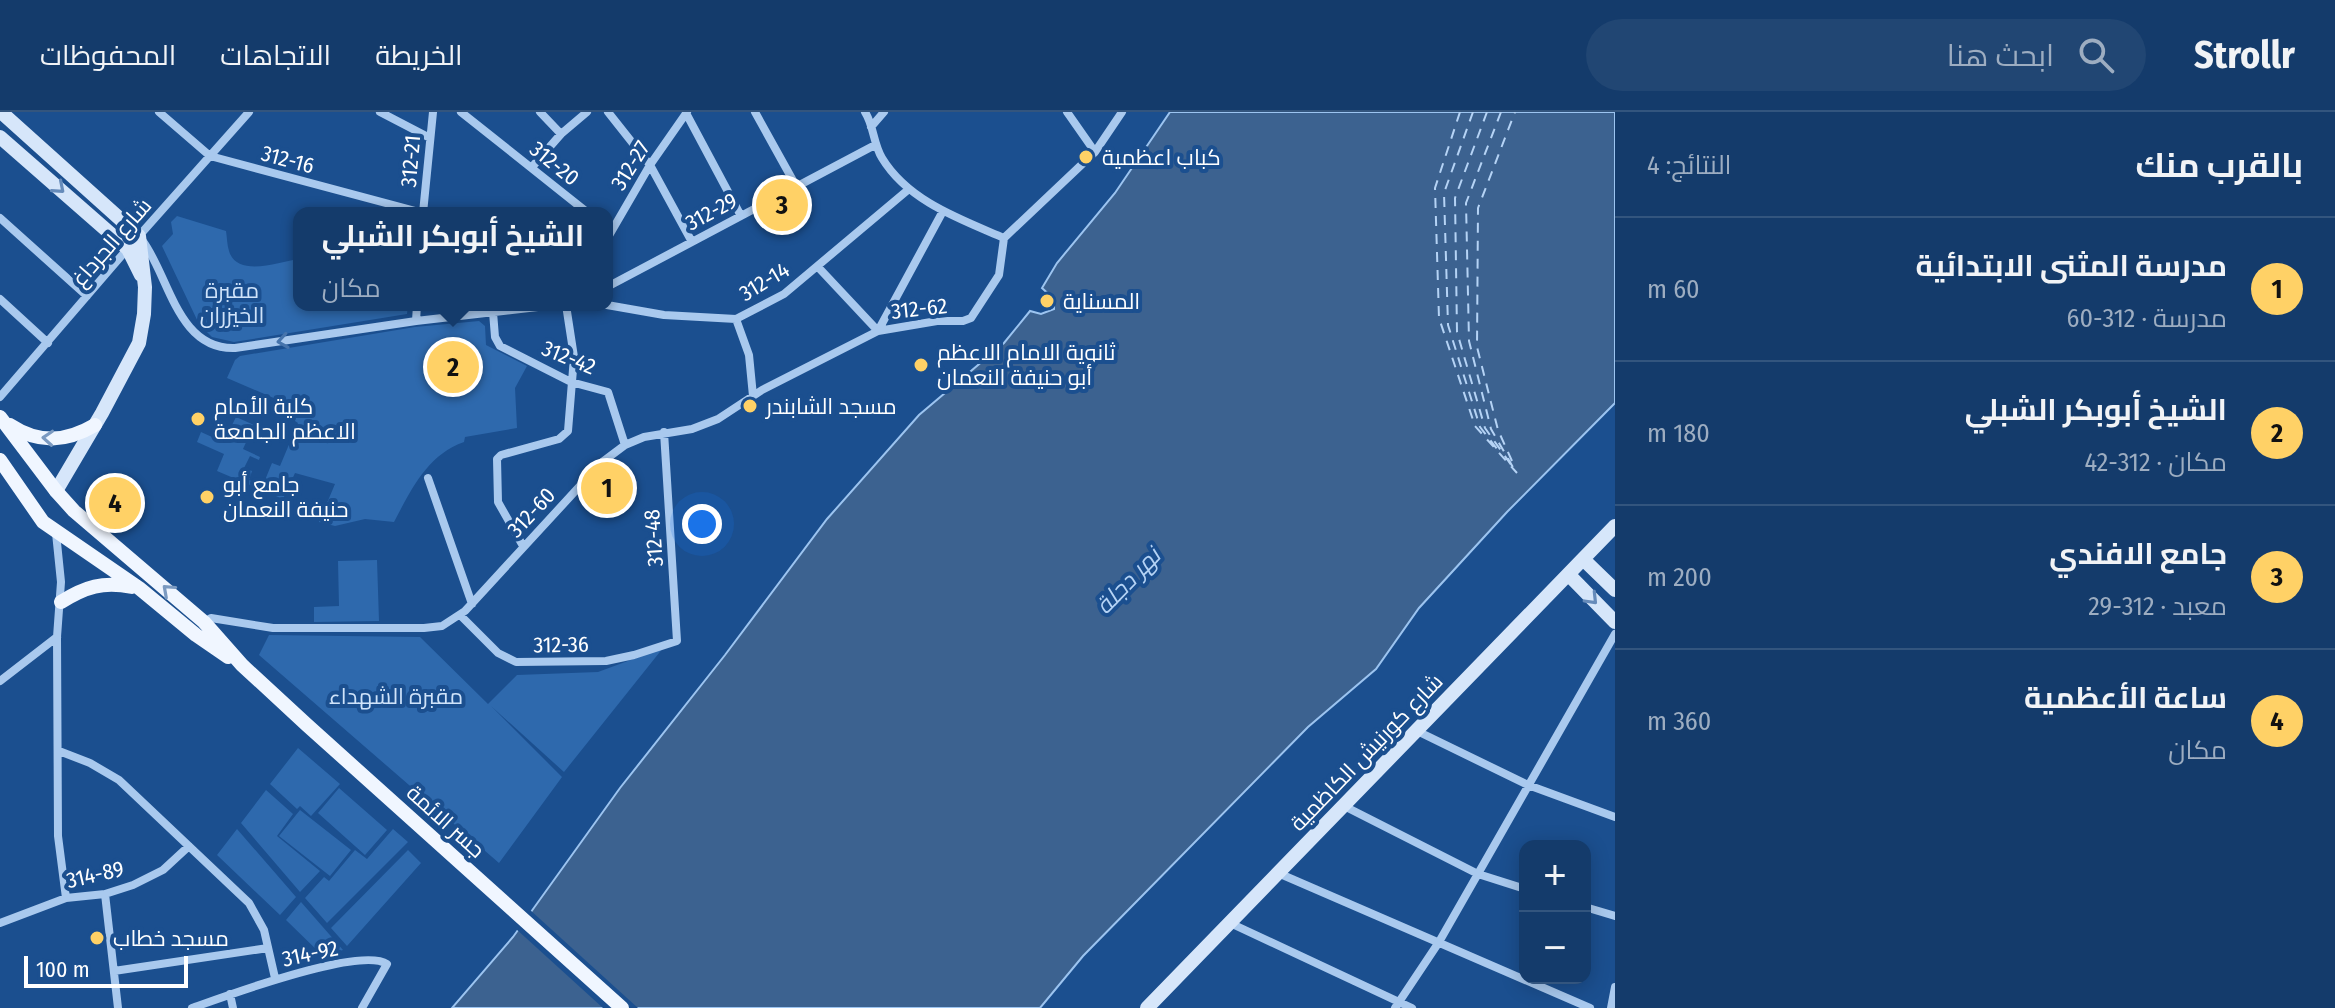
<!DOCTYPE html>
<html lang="ar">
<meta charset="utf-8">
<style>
body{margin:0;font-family:"Fira Sans Condensed",Cairo,sans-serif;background:#214673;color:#f1f3f6;direction:rtl}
.controls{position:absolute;right:24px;bottom:24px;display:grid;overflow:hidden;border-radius:16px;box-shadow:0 4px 20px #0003}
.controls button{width:72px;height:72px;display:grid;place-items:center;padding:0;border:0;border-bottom:2px solid #33557e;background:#143b6b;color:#f1f3f6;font:40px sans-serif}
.scale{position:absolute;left:24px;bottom:20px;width:164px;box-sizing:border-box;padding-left:8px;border:4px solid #fff;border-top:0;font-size:22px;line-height:28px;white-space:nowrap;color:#fff;-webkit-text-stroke:6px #1b4f8f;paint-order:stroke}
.you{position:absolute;left:702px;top:412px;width:28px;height:28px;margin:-20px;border:6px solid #fff;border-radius:50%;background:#1a73e8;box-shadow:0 0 0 12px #1a73e833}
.badge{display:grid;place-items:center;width:52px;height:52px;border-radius:50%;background:#ffd166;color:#111;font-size:26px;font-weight:700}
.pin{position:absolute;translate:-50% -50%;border:4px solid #fff;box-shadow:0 2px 8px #0006}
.popup{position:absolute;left:293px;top:95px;width:320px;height:104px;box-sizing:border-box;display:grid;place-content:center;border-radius:16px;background:#143b6b;filter:drop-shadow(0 2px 6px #0005);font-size:26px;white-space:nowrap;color:#9dadc1}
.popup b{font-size:30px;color:#f1f3f6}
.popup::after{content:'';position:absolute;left:50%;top:100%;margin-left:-16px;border:16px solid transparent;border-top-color:#143b6b}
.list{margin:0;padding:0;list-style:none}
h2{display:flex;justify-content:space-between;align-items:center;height:104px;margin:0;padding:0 32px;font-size:34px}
h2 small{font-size:26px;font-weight:400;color:#9dadc1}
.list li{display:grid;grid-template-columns:52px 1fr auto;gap:24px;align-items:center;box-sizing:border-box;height:144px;padding:0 32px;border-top:2px solid #33557e}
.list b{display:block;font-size:30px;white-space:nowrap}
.list p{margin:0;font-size:26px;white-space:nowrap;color:#9dadc1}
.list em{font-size:26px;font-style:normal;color:#9dadc1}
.icon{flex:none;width:44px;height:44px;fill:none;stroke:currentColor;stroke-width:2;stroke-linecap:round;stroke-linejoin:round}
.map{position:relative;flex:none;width:1615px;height:896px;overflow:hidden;direction:ltr}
header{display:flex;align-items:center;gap:48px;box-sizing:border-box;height:112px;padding:0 40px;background:#143b6b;border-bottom:2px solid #33557e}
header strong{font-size:38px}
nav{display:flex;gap:44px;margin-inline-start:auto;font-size:28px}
.search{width:560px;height:72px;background:#214673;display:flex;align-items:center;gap:20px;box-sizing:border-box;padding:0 28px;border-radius:44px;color:#9dadc1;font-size:30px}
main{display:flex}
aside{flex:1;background:#143b6b}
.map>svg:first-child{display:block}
.green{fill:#2e69ad}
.water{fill:#3c6290;stroke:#9cc4f0;stroke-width:2}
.pier{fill:#1b4f8f}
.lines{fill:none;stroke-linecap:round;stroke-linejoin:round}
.ferry{stroke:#b5d3f5;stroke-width:2;stroke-dasharray:10 8;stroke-linecap:butt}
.street{stroke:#a9c9ee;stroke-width:8}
.secondary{stroke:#d6e6fa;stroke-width:14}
.primary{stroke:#f0f6ff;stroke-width:14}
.oneway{stroke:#668bba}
.oneway2{stroke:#4674ac}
.oneway3{stroke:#7b9ac1}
.poi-dot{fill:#ffd166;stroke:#1b4f8f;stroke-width:3}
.labels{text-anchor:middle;stroke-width:8;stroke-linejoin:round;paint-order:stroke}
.poi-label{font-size:22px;fill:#fff;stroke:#1b4f8f;text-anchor:start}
.street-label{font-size:22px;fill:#fff;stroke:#1b4f8f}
.park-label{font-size:22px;fill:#cfe3fa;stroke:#1b4f8f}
.water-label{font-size:24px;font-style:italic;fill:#b5d3f5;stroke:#1b4f8f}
</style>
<header>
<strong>Strollr</strong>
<div class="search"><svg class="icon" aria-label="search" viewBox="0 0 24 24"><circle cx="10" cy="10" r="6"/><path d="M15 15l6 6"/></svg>ابحث هنا</div>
<nav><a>الخريطة</a><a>الاتجاهات</a><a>المحفوظات</a></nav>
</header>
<main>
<aside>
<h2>بالقرب منك<small>النتائج: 4</small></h2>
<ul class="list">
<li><span class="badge">1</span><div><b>مدرسة المثنى الابتدائية</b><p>مدرسة · 312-60</p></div><em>60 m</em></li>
<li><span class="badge">2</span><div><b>الشيخ أبوبكر الشبلي</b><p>مكان · 312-42</p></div><em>180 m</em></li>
<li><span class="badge">3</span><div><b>جامع الافندي</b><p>معبد · 312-29</p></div><em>200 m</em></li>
<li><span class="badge">4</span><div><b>ساعة الأعظمية</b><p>مكان</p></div><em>360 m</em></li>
</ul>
</aside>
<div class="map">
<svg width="1615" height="896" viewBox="0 0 1615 896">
<rect width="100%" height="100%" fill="#1b4f8f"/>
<path class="green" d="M 177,104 L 226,119 C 227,125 227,133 229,139 C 237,166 279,150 299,147 L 299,193 L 408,193 L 407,202 L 234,230 L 212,225 L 199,212 L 162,134 L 173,122 L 171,110 Z
M 479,209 L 485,214 L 486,233 L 527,254 L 515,276 L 517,316 L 465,325 L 464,330 C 427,343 411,378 394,410 L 365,407 L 335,414 L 319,410 L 335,372 L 295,361 L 283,387 L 217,359 L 224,342 L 197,330 L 201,320 L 212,325 L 215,319 L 221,322 L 224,313 L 231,315 L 236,305 L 254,313 L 243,337 L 260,345 L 259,348 L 250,344 L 244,356 L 252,359 L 249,368 L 263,373 L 272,351 L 280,354 L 298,311 L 292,307 L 297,296 L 227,266 L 235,248 L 240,244 L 415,215 Z
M 377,448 L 379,509 L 314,510 L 314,495 L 339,494 L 338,449 Z
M 269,523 L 420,525 L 488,592 L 517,563 L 598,560 L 663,536 L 564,660 L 491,594 L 562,665 L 499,751 L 259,543 Z
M 298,636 L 340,672 L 311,704 L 300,694 L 297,697 L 270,672 Z
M 339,676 L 387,718 L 365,743 L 318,701 Z
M 266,678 L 293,702 L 277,724 L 320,759 L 300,780 L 241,711 Z
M 300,698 L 351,738 L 330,764 L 279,724 Z
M 237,717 L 296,785 L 280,803 L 217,743 Z
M 393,717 L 408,730 L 327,811 L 305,786 L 324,765 L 329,769 L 355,738 L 367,747 Z
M 408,738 L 421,751 L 347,834 L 331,816 Z
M 301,790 L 343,838 L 323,844 L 286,808 Z"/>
<path class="water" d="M 1170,0 L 1615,0 L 1615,291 L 1507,400 L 1419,496 L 1376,557 L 1308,615 L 1083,844 L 1040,896 L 452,896 L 513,825 L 620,676 L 725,543 L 827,407 L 919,303 L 1004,231 L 1030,199 L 1041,202 L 1054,197 L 1054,187 L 1042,176 L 1057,151 L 1115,81 Z"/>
<path class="pier" d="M 529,797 L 638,896 L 603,896 L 515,816 Z"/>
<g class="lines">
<path class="ferry" d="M 1460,0 L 1435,76 L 1439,206 L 1475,314 L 1517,361
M 1473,0 L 1444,81 L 1448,213 L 1480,315 L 1501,342
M 1487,0 L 1455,86 L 1457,220 L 1485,316 L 1512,354
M 1501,0 L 1466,91 L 1469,229 L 1491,317 L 1514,357
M 1512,349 L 1498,318 L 1477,235 L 1478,96 L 1515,0"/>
<path class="street" d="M 159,0 L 210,44 L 423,101
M 380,0 L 430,26
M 461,0 L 588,101
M 540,0 L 561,22
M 608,0 L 650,53 L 692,130
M 755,0 L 796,74
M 865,0 C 874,14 873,31 882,46 C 908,89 960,107 1004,126
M 1067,0 L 1095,40
M 686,1 L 741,104
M 871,15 L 884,0
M 532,55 L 561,22 L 587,0
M 423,101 L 433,0
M 0,106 L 87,184
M 138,125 L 249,0
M 1004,126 L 1095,40 L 1122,0
M 607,127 L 650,53 L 687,0
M 142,128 C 169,163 177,238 235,236 L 416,209 L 555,193
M 818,155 L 878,219 L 937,209 L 963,209 L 971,206 L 999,163 L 1004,126
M 607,175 L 875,33
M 0,187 L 48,231
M 607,193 L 664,203 L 736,207 L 784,182 L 909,77
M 493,200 L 495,225 L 500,234 L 571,270 L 608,280 L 625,333
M 736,207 L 749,243 L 753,284
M 416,209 L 417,193
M 0,285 L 129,135
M 428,366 L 472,492
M 56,421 L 61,470 L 57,525 L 58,724 L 66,786
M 523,434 L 498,390 L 497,347 L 501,343 L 559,327 L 568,319 L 574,245 L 566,193
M 461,504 L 498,541 L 516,550 L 606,549 L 634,543 L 677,529 L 664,320
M 204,510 L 211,506 L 273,516 L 424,516 L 442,514 L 465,499 L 601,351 L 625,333 L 644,325 L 692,317 L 718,307 L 762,278 L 878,219 L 943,99
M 0,569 L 57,525
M 1417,619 L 1528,673 L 1615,705
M 59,639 L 90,651 L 119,668 L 249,791 L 264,818 L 275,866
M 1344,694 L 1478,762 L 1525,777
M 1278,761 L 1590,896
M 105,782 L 118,896
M 1585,795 L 1615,804
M 0,811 L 66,786 L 105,782 L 133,773 L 163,758 L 189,734
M 1230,811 L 1412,896
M 114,859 L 268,836
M 230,882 L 233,896
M 192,896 C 226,884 360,834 387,852 L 362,896
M 1395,896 L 1439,830 L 1615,522
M 1611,896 L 1615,875"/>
<path class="secondary" d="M 1,0 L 139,124 L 145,175 L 144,202 L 139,231 L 102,301 L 56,379
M 0,25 L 128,137 L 141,163
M 1584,448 L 1615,478
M 1569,463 L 1615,510
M 1147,896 L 1615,414"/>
<path class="primary" d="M 0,305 L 56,379 L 74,399 L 204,510 L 242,553 L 307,613 L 622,896
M 10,313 C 39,332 66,330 95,313
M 0,348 L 43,410 L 139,476 L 196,523 L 228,545
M 61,490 C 85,475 103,469 132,475"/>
</g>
<defs><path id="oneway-chevron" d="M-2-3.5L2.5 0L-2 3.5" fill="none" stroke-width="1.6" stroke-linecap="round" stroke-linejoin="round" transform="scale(2)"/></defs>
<g class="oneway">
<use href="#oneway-chevron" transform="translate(59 76) rotate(41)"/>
<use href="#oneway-chevron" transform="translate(1592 487) rotate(46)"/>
</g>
<use class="oneway2" href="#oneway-chevron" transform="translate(283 229) rotate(171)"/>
<g class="oneway3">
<use href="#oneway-chevron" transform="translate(48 326) rotate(-176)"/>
<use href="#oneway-chevron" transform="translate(168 478) rotate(-138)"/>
</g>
<g class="poi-dot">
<circle cx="1086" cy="45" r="8"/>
<circle cx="1047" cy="189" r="8"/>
<circle cx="921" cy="253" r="8"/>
<circle cx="750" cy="294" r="8"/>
<circle cx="198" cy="307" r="8"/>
<circle cx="207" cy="385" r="8"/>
<circle cx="97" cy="826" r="8"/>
</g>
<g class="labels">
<g class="poi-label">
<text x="1102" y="53">كباب اعظمية</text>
<text x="1063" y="197">المسناية</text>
<text x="937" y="248">ثانوية الامام الاعظم<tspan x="937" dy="25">أبو حنيفة النعمان</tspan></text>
<text x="214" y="302">كلية الأمام<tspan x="214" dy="25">الاعظم الجامعة</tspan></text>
<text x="766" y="302">مسجد الشابندر</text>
<text x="223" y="380">جامع أبو<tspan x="223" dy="25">حنيفة النعمان</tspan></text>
<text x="113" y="834">مسجد خطاب</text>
</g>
<g class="street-label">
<text transform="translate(288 47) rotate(15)" y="8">312-16</text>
<text transform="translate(410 49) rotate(-85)" y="8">312-21</text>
<text transform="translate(555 51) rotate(39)" y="8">312-20</text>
<text transform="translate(630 53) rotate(-58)" y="8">312-27</text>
<text transform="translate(711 99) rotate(-28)" y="8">312-29</text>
<text transform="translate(111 130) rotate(-49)" y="8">شارع الجرداغ</text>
<text transform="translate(764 169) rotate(-31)" y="8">312-14</text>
<text transform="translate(919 196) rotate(-6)" y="8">312-62</text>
<text transform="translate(569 245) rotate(22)" y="8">312-42</text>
<text transform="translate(531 400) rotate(-47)" y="8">312-60</text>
<text transform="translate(653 426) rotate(-94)" y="8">312-48</text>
<text transform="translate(561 532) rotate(-1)" y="8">312-36</text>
<text transform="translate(1366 640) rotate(-46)" y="8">شارع كورنيش الكاظمية</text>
<text transform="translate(446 709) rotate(42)" y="8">جسر الائمة</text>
<text transform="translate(95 762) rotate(-13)" y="8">314-89</text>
<text transform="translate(310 841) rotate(-12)" y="8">314-92</text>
</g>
<g class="park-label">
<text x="232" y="186">مقبرة<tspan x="232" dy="25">الخيزران</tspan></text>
<text x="396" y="592">مقبرة الشهداء</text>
</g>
<g class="water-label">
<text transform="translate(1128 469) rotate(-46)" y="8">نهر دجلة</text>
</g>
</g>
</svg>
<div class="controls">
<button>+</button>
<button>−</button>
</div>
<div class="scale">100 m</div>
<div class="you"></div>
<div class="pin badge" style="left:607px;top:376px">1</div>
<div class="pin badge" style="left:453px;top:255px">2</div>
<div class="popup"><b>الشيخ أبوبكر الشبلي</b>مكان</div>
<div class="pin badge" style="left:782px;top:93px">3</div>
<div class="pin badge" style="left:115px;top:391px">4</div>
</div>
</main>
